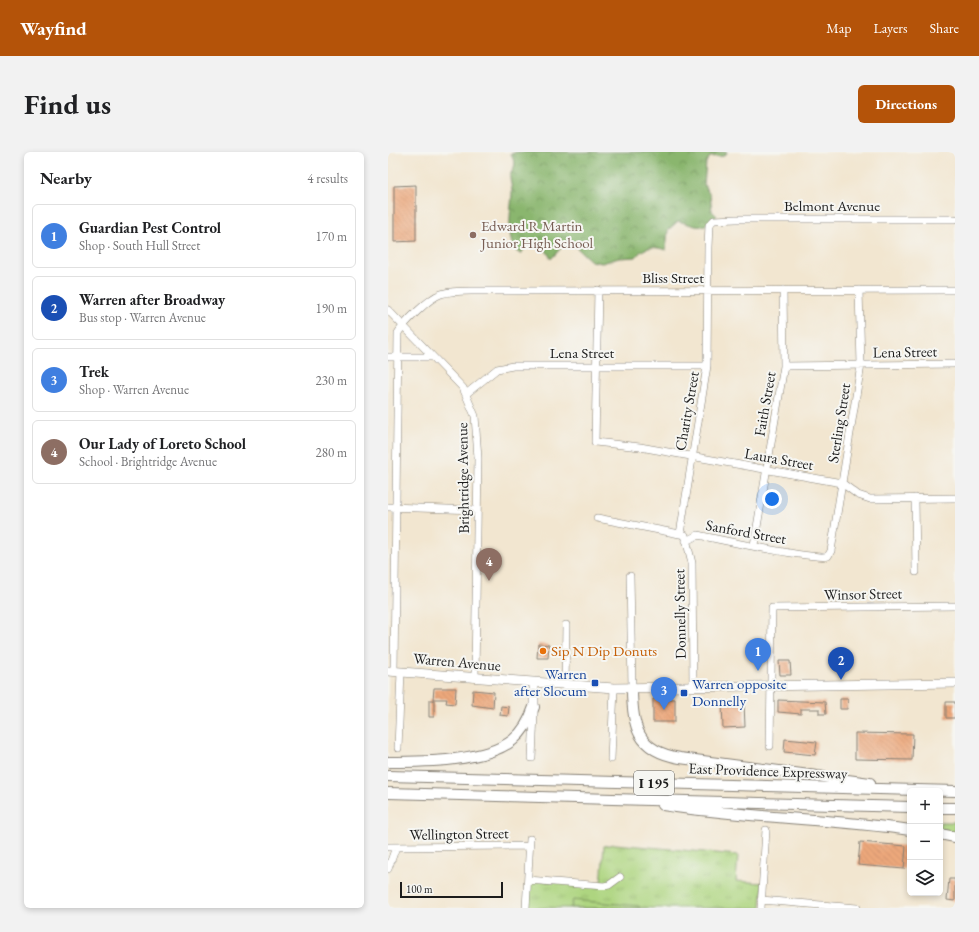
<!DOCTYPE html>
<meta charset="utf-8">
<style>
body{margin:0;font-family:"EB Garamond",serif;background:#f2f2f2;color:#202124}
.controls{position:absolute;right:12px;bottom:12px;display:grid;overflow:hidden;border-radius:6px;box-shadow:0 2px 6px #0003}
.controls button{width:36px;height:36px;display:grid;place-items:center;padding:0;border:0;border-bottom:1px solid #e0e0e0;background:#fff;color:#202124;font:20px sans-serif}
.scale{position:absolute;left:12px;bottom:10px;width:103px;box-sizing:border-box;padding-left:4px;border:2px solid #1c1c1c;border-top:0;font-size:11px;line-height:14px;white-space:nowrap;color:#1c1c1c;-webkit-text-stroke:3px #f6f6f2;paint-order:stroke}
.you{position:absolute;left:384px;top:347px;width:14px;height:14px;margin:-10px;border:3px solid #fff;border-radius:50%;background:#1a73e8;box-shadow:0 0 0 6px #1a73e833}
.badge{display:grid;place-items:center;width:26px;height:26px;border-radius:50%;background:#b45309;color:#fff;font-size:13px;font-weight:700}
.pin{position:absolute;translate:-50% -33px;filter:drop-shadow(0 1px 2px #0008)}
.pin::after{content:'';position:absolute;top:21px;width:14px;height:12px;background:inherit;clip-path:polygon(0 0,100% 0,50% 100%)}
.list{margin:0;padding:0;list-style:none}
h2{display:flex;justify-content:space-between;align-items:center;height:52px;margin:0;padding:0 16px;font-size:17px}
h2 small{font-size:13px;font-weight:400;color:#757577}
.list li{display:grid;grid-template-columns:26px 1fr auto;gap:12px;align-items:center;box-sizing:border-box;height:64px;margin:0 8px 8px;padding:0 8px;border:1px solid #e0e0e0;border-radius:6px}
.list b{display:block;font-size:15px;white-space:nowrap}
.list p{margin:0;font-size:13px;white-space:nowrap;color:#757577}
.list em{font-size:13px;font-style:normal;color:#757577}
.icon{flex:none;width:22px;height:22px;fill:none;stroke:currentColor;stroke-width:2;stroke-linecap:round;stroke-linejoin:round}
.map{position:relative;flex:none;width:567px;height:756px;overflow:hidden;border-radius:6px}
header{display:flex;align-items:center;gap:24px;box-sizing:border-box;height:56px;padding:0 20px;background:#b45309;color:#fff}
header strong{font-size:19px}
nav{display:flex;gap:22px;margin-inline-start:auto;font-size:14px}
.intro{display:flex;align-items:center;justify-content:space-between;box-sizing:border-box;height:96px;padding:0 24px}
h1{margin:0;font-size:28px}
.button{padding:10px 18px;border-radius:6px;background:#b45309;color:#fff;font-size:14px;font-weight:700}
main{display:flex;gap:24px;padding:0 24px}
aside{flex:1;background:#fff;border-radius:6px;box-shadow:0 2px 6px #0003}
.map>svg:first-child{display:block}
.grass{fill:url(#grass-tufts);stroke:#65784e}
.forest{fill:url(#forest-crowns);stroke:#536945}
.pitch{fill:#aed580;stroke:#65784e}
.building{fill:url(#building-back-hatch)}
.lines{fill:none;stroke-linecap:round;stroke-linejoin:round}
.minor-casing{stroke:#878176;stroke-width:8}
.major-casing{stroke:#878176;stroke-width:10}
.highway-casing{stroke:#878176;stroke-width:12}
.minor{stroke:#fff;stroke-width:7}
.major{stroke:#fff;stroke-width:9}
.highway{stroke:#fff;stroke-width:10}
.education-dot{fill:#8d6e63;stroke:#f6f6f2;stroke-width:1.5}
.food-dot{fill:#e8710a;stroke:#f6f6f2;stroke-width:1.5}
.transit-dot{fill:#1a4fb4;stroke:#f6f6f2;stroke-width:1.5}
.labels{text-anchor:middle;stroke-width:4;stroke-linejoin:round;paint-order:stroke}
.shield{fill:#f6f6f2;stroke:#5d5d5c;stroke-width:1}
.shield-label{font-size:14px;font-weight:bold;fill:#1c1c1c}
.street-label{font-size:15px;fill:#1c1c1c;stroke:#f6f6f2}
.education-label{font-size:15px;fill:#785e54;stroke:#f6f6f2;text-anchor:start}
.food-label{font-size:15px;fill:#c56008;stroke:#f6f6f2;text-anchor:start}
.transit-label{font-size:15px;fill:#164399;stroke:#f6f6f2;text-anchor:end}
</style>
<header>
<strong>Wayfind</strong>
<nav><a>Map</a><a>Layers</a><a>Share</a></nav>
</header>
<div class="intro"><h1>Find us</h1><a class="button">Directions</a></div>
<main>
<aside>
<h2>Nearby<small>4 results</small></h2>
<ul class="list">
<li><span class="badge" style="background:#3f7fe0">1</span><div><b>Guardian Pest Control</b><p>Shop · South Hull Street</p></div><em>170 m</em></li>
<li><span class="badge" style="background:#1a4fb4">2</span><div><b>Warren after Broadway</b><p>Bus stop · Warren Avenue</p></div><em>190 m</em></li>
<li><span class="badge" style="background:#3f7fe0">3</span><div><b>Trek</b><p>Shop · Warren Avenue</p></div><em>230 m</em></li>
<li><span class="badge" style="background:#8d6e63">4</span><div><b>Our Lady of Loreto School</b><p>School · Brightridge Avenue</p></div><em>280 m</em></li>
</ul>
</aside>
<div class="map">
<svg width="567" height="756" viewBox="0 0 567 756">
<defs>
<pattern id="grass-tufts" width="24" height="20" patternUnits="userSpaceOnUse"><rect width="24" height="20" fill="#aed580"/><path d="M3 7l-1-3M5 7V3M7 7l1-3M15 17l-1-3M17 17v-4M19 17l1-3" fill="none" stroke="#95b66e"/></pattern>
<pattern id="forest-crowns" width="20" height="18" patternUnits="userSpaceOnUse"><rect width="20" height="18" fill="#8ab66e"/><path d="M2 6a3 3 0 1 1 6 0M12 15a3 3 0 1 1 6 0" fill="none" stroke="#70935a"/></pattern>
<pattern id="building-back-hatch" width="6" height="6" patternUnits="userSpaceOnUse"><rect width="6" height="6" fill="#eca77c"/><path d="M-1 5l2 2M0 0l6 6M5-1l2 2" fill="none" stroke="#ca8f6b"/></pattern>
</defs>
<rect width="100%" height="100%" fill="#f6f6f2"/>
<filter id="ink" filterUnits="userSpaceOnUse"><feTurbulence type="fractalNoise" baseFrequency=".025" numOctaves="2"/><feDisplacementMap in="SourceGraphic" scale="8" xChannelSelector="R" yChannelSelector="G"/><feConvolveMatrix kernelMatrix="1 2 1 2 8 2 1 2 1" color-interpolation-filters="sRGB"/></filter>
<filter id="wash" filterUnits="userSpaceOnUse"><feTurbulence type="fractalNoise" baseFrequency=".012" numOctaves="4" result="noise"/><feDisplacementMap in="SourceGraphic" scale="16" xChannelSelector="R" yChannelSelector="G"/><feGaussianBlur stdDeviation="0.9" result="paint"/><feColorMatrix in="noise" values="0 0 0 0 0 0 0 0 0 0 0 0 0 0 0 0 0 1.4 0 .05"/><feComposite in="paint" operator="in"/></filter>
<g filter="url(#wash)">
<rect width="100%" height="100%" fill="#f2e6d0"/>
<path class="grass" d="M 552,670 L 567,670 L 567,681 L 552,679 Z
M 227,692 L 350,703 L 348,729 L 375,731 L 373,756 L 138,756 L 140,727 L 213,734 L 216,694 Z"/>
<path class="forest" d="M 129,0 L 339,0 L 339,1 L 336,4 L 322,5 L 318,10 L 316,33 L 322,43 L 324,59 L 329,64 C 311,80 311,74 290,69 L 280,78 L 278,98 C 266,94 256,94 248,105 L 231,106 L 214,111 L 203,109 L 187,94 L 175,94 L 163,107 C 154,90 156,97 139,92 L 133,102 C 115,96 124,53 124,40 C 124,35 122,29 122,24 C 123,20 126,17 127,12 L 123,2 Z"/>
<path class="pitch" d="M 185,748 L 251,754 L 252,756 L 183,756 Z"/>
<g id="blocks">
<path class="building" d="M 28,33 L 28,89 L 6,90 L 6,34 Z
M 150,492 L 161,493 L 160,506 L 149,506 Z
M 391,509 L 402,509 L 403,523 L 392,523 Z
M 46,536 L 68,536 L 67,552 L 58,551 L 59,547 L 45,547 Z
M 85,538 L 106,540 L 105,556 L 84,553 Z
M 265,547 L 287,547 L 287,570 L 265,570 Z
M 452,547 L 460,547 L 459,557 L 452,557 Z
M 41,548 L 46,548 L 46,565 L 41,565 Z
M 390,548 L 437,550 L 438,562 L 431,562 L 431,557 L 413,557 L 413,562 L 390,560 Z
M 356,550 L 357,575 L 335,576 L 334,551 Z
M 558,550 L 567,550 L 567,566 L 558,566 Z
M 113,554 L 121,555 L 120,564 L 112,563 Z
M 467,581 L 525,582 L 524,608 L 467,607 Z
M 397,587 L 429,590 L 427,603 L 396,600 Z
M 472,690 L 518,694 L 516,717 L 470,713 Z
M 561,727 L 567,727 L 567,749 L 559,748 Z"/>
</g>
</g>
<g filter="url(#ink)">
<use href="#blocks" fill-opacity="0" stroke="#878176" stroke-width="1"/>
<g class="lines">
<defs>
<path id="minor" d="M 210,138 L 207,290 L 252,295 L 454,331 L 470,343 L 482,347 L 567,346
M 0,158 L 75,236 L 87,264 L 90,306 L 87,526
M 0,205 L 45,205
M 396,214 L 566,212
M 78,242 L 109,217 L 125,214 L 319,214
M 527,346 L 528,420
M 0,355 L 89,358
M 209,366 L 297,383 L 304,411 L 305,535
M 292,382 L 319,214 L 320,95 L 321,73 L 326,68 L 348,67 L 567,67
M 298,389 L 310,383 C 329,387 430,409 440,404 L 443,399 L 473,213 L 471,138
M 366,393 L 396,214 L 395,138
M 242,424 L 244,536
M 6,519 L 10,181 C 16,171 41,146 53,142 C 65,138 81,139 93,139 L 567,138
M 177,534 L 178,473
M 382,594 L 384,456 L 567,454
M 10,596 L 13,520
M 144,606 L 146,561
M 223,607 L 226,536
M 0,695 L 142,694
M 0,717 L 8,695
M 140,728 L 216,734 L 221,733 L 232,725
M 373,748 L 469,756
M 138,756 L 142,687
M 373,756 L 378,678"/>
<path id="major" d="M 0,519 L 226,536 L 567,531
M 146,555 L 146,531"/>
<path id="highway" d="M 244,536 C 244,574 249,599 292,606 L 482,631
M 0,610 C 34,610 98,610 125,588 C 136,579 142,567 146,555
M 0,624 L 567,639
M 0,641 L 522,655
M 275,653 C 357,666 440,666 522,678
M 552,656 L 567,656
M 552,682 L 567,685"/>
</defs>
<use href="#minor" class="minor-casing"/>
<use href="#major" class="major-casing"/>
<use href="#highway" class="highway-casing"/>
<use href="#minor" class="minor"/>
<use href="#major" class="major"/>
<use href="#highway" class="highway"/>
</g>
</g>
<circle class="education-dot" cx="85" cy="83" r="4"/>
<circle class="food-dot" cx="155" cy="499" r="4"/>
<g class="transit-dot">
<rect x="203" y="527" width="8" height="8" rx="2"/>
<rect x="292" y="537" width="8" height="8" rx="2"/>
</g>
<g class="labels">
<rect class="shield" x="246" y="619" width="40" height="24" rx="3"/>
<g class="shield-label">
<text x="266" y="636">I 195</text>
</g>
<g class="street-label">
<text x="444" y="59">Belmont Avenue</text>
<text x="285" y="131">Bliss Street</text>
<text transform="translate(517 200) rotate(-1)" y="5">Lena Street</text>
<text x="194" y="206">Lena Street</text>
<text transform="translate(377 252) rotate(-80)" y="5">Faith Street</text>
<text transform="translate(299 259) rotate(-80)" y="5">Charity Street</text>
<text transform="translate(451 271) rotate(-81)" y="5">Sterling Street</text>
<text transform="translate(391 307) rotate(10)" y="5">Laura Street</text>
<text transform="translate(75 326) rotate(-91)" y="5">Brightridge Avenue</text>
<text transform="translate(358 380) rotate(10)" y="5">Sanford Street</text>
<text transform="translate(475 442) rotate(-1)" y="5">Winsor Street</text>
<text transform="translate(292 462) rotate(-91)" y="5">Donnelly Street</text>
<text transform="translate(69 510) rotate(5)" y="5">Warren Avenue</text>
<text transform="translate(380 619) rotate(2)" y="5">East Providence Expressway</text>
<text transform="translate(71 682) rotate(-1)" y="5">Wellington Street</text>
</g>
<g class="education-label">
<text x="93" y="79">Edward R Martin<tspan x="93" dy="17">Junior High School</tspan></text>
</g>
<g class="food-label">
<text x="163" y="504">Sip N Dip Donuts</text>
</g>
<g class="transit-label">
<text x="199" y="527">Warren<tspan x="199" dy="17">after Slocum</tspan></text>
<text x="304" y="537" text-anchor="start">Warren opposite<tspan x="304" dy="17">Donnelly</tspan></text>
</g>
</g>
</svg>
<div class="controls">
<button>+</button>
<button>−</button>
<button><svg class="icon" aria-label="layers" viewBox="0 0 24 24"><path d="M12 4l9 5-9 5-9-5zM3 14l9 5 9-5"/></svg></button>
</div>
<div class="scale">100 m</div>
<div class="you"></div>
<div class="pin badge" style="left:370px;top:519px;background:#3f7fe0">1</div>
<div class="pin badge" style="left:453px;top:528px;background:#1a4fb4">2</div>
<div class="pin badge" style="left:276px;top:558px;background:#3f7fe0">3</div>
<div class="pin badge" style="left:101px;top:429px;background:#8d6e63">4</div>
</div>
</main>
